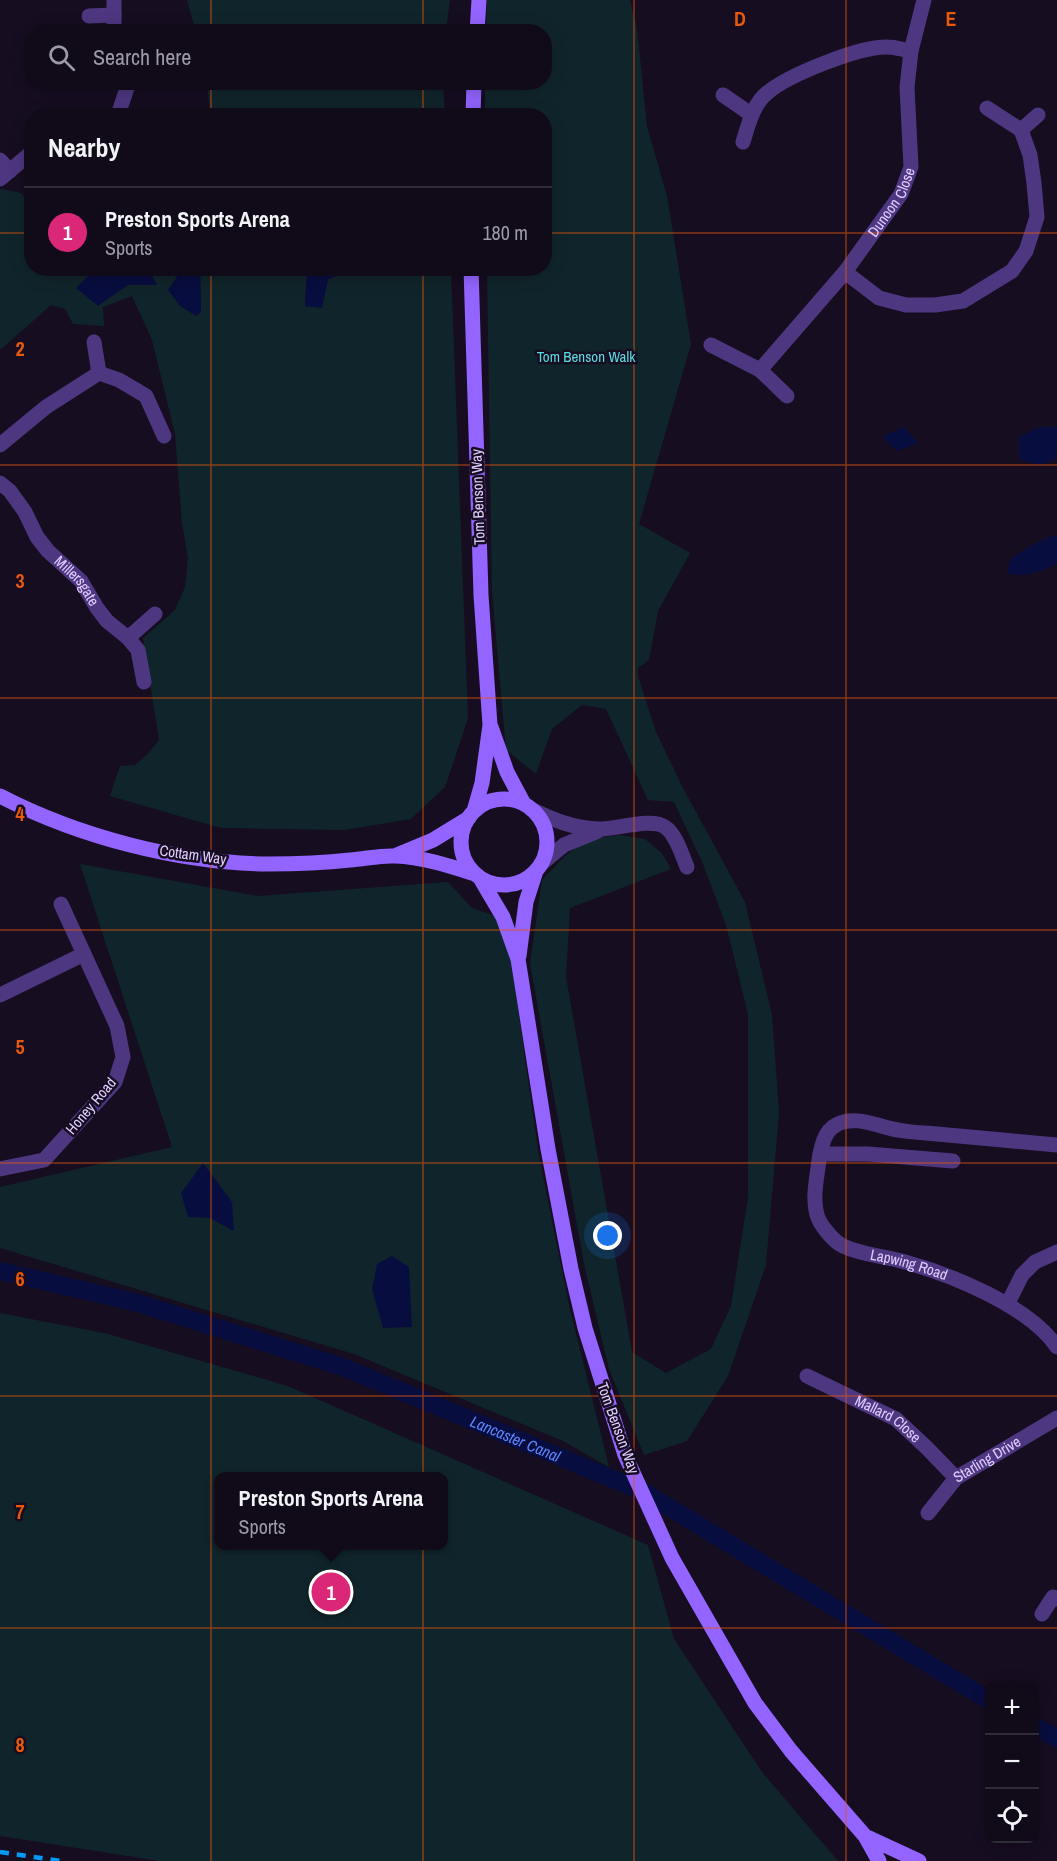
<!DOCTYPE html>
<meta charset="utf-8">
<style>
body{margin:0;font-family:"Archivo Narrow",sans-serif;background:#191322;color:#f1f3f6}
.controls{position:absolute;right:18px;bottom:18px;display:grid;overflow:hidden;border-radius:12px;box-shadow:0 3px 15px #0003}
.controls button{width:54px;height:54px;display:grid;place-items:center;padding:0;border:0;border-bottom:2px solid #302b38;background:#100a19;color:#f1f3f6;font:30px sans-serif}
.you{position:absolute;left:608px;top:1236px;width:21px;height:21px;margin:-15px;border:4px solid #fff;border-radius:50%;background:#1a73e8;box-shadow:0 0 0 9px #1a73e833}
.badge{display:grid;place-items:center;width:39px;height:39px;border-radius:50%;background:#db2777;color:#fff;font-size:20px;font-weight:700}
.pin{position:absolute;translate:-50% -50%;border:3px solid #fff;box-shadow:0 2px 6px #0006}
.popup{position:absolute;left:214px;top:1472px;width:234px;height:78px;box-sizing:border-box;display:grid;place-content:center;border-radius:12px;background:#100a19;filter:drop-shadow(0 2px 4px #0005);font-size:20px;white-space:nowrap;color:#9c9aa2}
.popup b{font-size:22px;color:#f1f3f6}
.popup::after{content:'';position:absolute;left:50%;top:100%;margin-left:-12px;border:12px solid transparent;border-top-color:#100a19}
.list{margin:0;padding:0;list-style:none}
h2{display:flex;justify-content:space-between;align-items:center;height:78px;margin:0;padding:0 24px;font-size:26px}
h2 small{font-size:20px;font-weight:400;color:#9c9aa2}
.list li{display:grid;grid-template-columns:39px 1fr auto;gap:18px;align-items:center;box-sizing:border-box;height:90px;padding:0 24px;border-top:2px solid #302b38}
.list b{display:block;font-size:22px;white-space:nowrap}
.list p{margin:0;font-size:20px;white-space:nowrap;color:#9c9aa2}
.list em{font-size:20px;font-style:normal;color:#9c9aa2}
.icon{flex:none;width:33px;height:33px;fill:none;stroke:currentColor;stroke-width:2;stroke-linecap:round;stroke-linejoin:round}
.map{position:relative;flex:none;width:1057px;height:1861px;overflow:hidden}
.search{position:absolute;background:#100a19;box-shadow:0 3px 15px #0003;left:24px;top:24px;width:528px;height:66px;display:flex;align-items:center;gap:15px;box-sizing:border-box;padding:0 21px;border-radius:24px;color:#9c9aa2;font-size:22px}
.panel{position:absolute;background:#100a19;box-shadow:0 3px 15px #0003;left:24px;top:108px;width:528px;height:168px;border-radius:24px}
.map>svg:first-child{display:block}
.green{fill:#10252b;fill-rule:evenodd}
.water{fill:#080d3f}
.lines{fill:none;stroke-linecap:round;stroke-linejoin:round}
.canal{stroke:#080d3f;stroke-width:18}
.minor{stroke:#4e3781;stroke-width:15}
.secondary{stroke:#9364ff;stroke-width:15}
.rail{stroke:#009bf8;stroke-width:4.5;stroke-dasharray:9 8;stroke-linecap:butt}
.grid{fill:none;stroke:#e8590c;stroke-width:1.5;stroke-opacity:0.55}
.labels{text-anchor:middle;stroke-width:5;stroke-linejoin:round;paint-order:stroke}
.street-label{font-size:15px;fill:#e1cdff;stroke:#160d21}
.park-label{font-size:15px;fill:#57dde1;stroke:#160d21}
.water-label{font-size:16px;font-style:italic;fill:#5b86ff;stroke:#160d21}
.grid-label{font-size:20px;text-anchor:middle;font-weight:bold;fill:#e8590c;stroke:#160d21;stroke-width:5;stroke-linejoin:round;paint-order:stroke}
</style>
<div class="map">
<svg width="1057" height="1861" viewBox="0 0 1057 1861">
<rect width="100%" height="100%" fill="#160d21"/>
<path class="green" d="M 187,0 L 450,0 L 446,31 L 196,32 Z
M 487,0 L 630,0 L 637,29 L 647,126 L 667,196 L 691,344 L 639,524 L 690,553 L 658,611 L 649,660 L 638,668 L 638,676 L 656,732 L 683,788 L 745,902 L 772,1015 L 779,1112 L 766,1265 L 728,1376 L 687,1441 L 644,1455 L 609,1369 L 584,1264 L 530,963 L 542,880 L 565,856 L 588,839 L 620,835 L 645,839 L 662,853 L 671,869 L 570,908 L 566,977 L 632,1352 L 666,1373 L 711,1349 L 731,1306 L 748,1197 L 748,1014 L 726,925 L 703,864 L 674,802 L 648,800 L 606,709 L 582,705 L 552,729 L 536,774 L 506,750 L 492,591 L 487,269 L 544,268 L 544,116 L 485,115 L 485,83 L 544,82 L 544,32 L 486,31 Z
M 207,83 L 443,83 L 445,115 L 210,115 Z
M 2,189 L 21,193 L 31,204 L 32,268 L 97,269 L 76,288 L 128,285 L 157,285 L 148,269 L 183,269 L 169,291 L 201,312 L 200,269 L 307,269 L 305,306 L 322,307 L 328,279 L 345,273 L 359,274 L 364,268 L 451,269 L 468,718 L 445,787 L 411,819 L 345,830 L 221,828 L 110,796 L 120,766 L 135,765 L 148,754 L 159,740 L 143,638 L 175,610 L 185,587 L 188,558 L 182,523 L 175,434 L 152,340 L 132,296 L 103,307 L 104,326 L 73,324 L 65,309 L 51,305 L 0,350 L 0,190 Z
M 80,864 L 258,896 L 448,882 L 472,908 L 505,919 L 539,1156 L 569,1305 L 609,1467 L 563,1441 L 354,1354 L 0,1248 L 0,1187 L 172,1147 Z
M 0,1313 L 108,1334 L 288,1386 L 648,1545 L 674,1639 L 762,1772 L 838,1861 L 160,1861 L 0,1836 ZM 218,1476 L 443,1476 L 443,1546 L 218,1546 Z"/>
<path class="water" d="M 97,268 L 148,269 L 157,285 L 128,285 L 98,306 L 76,288 Z
M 183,268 L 200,269 L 201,312 L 196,316 L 180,306 L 168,290 Z
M 307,269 L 307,268 L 364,269 L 359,274 L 345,273 L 328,279 L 322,308 L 305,306 Z
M 904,427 L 918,443 L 897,451 L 882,437 Z
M 1039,427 L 1057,427 L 1056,459 L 1041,465 L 1020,460 L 1019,437 Z
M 1054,535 L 1057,537 L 1057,563 C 1042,572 1023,578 1007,573 L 1011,558 L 1034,544 Z
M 203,1163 L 232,1202 L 234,1231 L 210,1218 L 188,1217 L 181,1193 Z
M 392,1256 L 409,1267 L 412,1327 L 383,1328 L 372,1289 L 377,1264 Z"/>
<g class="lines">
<g class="canal">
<path id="s1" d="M 0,1271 L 134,1302 L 343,1367 L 642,1491 L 990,1701"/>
<path d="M 1034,1726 L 1057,1738"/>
</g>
<g class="minor">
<path d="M 114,0 L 114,32"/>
<path d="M 89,16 L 114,15"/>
<path d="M 723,95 L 752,115"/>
<path d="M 116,116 L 118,115 L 129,82"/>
<path d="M 1021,130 L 1038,115"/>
<path d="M 743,142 C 748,126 753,104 767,93 C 788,75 860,46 888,47 C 895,47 904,50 911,51"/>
<path d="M 0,160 L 10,171"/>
<path d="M 0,179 L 32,152"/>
<path d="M 845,272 L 879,298 L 906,305 L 935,305 L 963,301 L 1012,271 L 1026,251 L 1037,217 L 1034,183 L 1030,155 L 1021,130 L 987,108"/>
<path d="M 94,342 L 99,373"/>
<path d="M 711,345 L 760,370 L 787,396"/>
<path id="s2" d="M 760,370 L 845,272 L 901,194 L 911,167 L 907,87 L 911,51 L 924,0"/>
<path d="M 0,445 L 46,407 L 99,373 L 119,380 L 146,396 L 164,436"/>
<path id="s3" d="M 0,483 L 10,491 L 25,512 L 37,537 L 48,551 L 81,581 L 97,608 L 107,621 L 128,638 L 138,650 L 144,682"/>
<path d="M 128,638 L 155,614"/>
<path d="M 531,809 C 553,820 573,828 597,829 C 615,830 651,817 665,827 C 676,834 682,855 687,867"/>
<path d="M 541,864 L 564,845 L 598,831"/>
<path d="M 0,995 L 84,954"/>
<path id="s4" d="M 1057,1145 C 1021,1142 984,1138 948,1135 C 932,1133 914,1133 898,1130 C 879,1127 855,1114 836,1125 C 824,1131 821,1148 819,1160 C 817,1178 812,1197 817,1215 C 820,1225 833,1241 843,1246 C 862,1255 884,1256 905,1262 C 952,1275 1029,1306 1057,1347"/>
<path d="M 820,1154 L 868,1154 L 953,1161"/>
<path d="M 0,1169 L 44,1160 L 115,1082 L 123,1057 L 117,1026 L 61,904"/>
<path d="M 1008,1303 L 1022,1275 L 1035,1262 L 1057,1252"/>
<path id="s5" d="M 807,1376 L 896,1419 L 927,1448 L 956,1478"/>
<path id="s6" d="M 928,1513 L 956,1478 L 1057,1418"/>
<path d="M 1042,1614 L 1053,1597 L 1057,1599"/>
</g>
<path class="secondary" d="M 477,32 L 479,0
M 473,116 L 474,82
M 471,268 L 481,595 L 490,725 L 482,783 L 474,811
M 491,727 L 507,772 L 524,804
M 0,796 C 79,837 179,863 268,864 C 295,864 323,863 350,860 C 365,859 381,855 395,856 C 423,857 450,866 475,874
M461 842a43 43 0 1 1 86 0a43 43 0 1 1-86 0Z
M 397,855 L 433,840 L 469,818
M 480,878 L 503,917 L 518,959 L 548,1149 L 571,1269 L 585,1328 L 625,1455 L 672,1558 L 755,1703 L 791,1751 L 865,1836 L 879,1861
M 519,956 L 526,902 L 536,871
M 865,1836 L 919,1861"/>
<path class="rail" d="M 0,1852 L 61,1861"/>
</g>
<path class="grid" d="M 211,0 L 211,32M 423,0 L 423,32M 634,0 L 634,1861M 846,0 L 846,1861M 211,82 L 211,116M 423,82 L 423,116M 0,233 L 32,233M 544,233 L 1057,233M 211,268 L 211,1861M 423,268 L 423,1861M 0,465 L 1057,465M 0,698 L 1057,698M 0,930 L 1057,930M 0,1163 L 1057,1163M 0,1396 L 1057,1396M 0,1628 L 1057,1628"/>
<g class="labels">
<g class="street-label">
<text dy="5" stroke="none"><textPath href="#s2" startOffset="214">Dunoon Close</textPath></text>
<text transform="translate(478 497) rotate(-92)" y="5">Tom Benson Way</text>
<text dy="5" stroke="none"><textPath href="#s3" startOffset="126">Millersgate</textPath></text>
<text transform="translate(193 855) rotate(8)" y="5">Cottam Way</text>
<text transform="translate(91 1106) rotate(-50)" y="5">Honey Road</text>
<text dy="5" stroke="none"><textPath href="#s4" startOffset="429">Lapwing Road</textPath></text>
<text dy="5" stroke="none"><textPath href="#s5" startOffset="92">Mallard Close</textPath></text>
<text transform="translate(618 1428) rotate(70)" y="5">Tom Benson Way</text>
<text dy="5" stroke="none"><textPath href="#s6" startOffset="81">Starling Drive</textPath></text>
</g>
<g class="park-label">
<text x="586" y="362">Tom Benson Walk</text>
</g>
<g class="water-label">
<text dy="6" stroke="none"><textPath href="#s1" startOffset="543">Lancaster Canal</textPath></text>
</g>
</g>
<g class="grid-label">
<text x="740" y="26">D</text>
<text x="951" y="26">E</text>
<text x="20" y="356">2</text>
<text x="20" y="588">3</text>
<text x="20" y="821">4</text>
<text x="20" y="1054">5</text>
<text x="20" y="1286">6</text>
<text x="20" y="1519">7</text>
<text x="20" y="1752">8</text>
</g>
</svg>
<div class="controls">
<button>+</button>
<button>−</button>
<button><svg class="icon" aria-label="locate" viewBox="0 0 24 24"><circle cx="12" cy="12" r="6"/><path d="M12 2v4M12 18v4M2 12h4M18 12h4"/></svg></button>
</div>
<div class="you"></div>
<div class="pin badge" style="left:331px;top:1592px">1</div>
<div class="popup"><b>Preston Sports Arena</b>Sports</div>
<div class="search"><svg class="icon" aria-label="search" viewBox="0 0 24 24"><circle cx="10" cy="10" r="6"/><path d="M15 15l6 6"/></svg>Search here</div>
<section class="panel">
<h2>Nearby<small></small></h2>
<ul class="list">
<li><span class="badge">1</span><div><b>Preston Sports Arena</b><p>Sports</p></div><em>180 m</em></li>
</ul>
</section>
</div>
